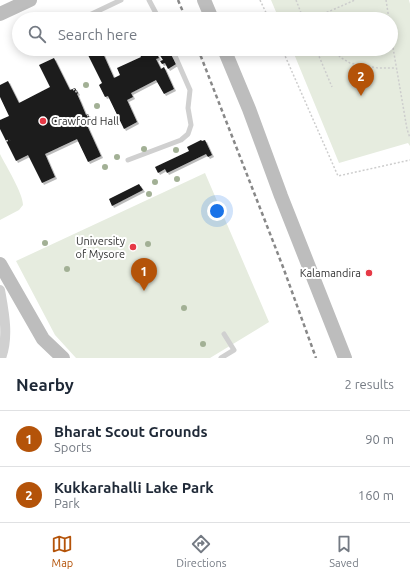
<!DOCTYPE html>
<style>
body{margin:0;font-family:Ubuntu,sans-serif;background:#f6f6f7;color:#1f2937}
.you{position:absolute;left:217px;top:211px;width:14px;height:14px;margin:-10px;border:3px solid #fff;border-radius:50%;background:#1a73e8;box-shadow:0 0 0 6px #1a73e833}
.badge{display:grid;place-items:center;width:26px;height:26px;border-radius:50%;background:#b45309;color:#fff;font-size:13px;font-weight:700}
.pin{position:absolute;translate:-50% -33px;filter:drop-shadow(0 1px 2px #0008)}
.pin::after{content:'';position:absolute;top:21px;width:14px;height:12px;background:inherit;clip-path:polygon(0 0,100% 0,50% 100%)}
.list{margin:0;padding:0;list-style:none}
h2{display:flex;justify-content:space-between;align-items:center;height:52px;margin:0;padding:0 16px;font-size:17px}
h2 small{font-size:13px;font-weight:400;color:#747a83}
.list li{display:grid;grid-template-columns:26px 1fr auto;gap:12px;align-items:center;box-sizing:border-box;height:56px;padding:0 16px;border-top:1px solid #e0e1e3}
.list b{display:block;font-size:15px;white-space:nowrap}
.list p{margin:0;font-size:13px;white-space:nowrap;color:#747a83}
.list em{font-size:13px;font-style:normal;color:#747a83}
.icon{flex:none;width:22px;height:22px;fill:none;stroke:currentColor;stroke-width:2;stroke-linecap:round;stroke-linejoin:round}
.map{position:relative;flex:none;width:410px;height:358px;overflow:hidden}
.search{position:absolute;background:#fff;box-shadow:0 2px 10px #0003;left:12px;right:12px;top:12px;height:44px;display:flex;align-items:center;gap:10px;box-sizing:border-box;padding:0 14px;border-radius:22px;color:#747a83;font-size:15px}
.sheet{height:164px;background:#fff}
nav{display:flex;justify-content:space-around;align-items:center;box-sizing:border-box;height:56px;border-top:1px solid #e0e1e3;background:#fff;font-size:11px;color:#747a83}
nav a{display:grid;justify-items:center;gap:2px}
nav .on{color:#b45309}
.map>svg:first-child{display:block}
.green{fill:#e6ecdf}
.building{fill:#1a1a1a;filter:url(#shadow)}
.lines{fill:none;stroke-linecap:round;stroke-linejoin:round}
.path{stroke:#cdcdcd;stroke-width:1.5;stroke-dasharray:2 2;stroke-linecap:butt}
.lane{stroke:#d0d0d0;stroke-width:5}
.street{stroke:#d0d0d0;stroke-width:10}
.secondary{stroke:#bdbdbd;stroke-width:14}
.rail{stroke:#888;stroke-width:2.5;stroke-dasharray:4 3;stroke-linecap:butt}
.tree{fill:#a2b095}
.poi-dot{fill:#e63946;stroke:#fff;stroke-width:1.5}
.labels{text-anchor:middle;stroke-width:4;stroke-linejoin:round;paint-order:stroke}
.poi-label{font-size:11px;fill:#333;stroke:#fff;text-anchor:end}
</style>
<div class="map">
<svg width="410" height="358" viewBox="0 0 410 358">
<defs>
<filter id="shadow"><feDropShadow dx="2" dy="2" stdDeviation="0" flood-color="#0004"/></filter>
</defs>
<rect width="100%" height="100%" fill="#fff"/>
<path class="green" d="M 271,0 L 409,0 L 410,4 L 410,146 L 408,143 L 339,163 L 292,49 L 391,49 L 391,19 L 279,19 Z
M 0,154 C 6,166 23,193 23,205 L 19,210 L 0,220 Z
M 205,173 L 269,322 L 210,358 L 76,358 L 55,335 L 16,261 Z"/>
<path class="building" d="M 90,49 L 101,49 L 114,78 L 120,75 L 117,68 L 141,57 L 137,49 L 154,49 L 159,58 L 156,59 L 161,69 L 164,67 L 174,89 L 164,94 L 156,80 L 131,93 L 133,97 L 127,100 L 137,122 L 124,129 L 108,96 L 105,97 L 99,85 L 102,83 L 86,51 Z
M 168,49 L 176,64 L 168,69 L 165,63 L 162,64 L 160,61 L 163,60 L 159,54 Z
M 54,58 L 70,90 L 75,88 L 78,93 L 77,94 L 81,103 L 86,115 L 88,114 L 90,119 L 85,121 L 101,156 L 88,162 L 77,139 L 45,154 L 55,177 L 42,183 L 28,155 L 16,161 L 0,129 L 0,120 L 9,116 L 0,97 L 0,85 L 8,81 L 19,103 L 50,87 L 39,65 Z
M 201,140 L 202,141 L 205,140 L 212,155 L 208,157 L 206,154 L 167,173 L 165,169 L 158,173 L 155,167 L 189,151 L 187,147 Z
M 139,184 L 143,190 L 112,206 L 109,199 Z"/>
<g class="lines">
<path class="path" d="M 260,0 L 269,19
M 296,0 L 303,18
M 386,0 L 389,19
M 302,19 L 304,18 L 307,19
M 312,19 L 355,0
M 391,36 L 407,129 L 410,138
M 282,49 L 338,176 L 410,160
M 316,49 L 332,87
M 334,49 L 340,57 L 350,63 L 378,68 L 395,68
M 73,90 L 75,89 L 77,94
M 87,119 L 89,118 L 87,114
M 6,141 L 10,140"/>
<path class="lane" d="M 149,0 L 159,19
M 81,19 L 121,0
M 128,160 L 181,140 L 188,134 L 191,125 L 188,108 L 190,90 L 172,49
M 221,358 L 234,350 L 224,334"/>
<path class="street" d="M 0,290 C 4,313 9,336 1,358"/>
<path class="secondary" d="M 204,0 L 212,19
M 0,14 L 30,0
M 224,49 L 249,109 L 281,196 L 345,358
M 0,264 L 43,339 L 63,358"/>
<path class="rail" d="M 178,0 L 186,19
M 198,49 L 283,267 L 316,358"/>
</g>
<g class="tree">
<circle cx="86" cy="85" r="3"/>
<circle cx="97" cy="106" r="3"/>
<circle cx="144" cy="149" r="3"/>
<circle cx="176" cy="150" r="3"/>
<circle cx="117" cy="157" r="3"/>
<circle cx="105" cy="167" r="3"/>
<circle cx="177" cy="179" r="3"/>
<circle cx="155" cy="182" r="3"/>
<circle cx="149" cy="194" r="3"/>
<circle cx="45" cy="243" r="3"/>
<circle cx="148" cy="244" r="3"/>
<circle cx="67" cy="269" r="3"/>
<circle cx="184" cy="308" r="3"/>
<circle cx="203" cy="344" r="3"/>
</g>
<g class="poi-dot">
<circle cx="43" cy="121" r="4"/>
<circle cx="133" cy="247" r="4"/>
<circle cx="369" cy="273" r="4"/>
</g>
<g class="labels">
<g class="poi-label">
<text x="51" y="125" text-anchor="start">Crawford Hall</text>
<text x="125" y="245">University<tspan x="125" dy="13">of Mysore</tspan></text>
<text x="361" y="277">Kalamandira</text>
</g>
</g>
</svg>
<div class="you"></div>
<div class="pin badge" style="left:144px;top:291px">1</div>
<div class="pin badge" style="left:361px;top:96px">2</div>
<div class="search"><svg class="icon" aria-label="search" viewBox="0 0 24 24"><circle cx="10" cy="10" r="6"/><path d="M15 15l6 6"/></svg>Search here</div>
</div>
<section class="sheet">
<h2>Nearby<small>2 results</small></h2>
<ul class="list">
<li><span class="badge">1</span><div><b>Bharat Scout Grounds</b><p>Sports</p></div><em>90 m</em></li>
<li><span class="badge">2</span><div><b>Kukkarahalli Lake Park</b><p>Park</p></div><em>160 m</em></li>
</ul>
</section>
<nav>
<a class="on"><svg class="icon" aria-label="map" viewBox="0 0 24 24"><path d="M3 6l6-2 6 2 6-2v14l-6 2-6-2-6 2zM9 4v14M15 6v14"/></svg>Map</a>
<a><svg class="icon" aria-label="directions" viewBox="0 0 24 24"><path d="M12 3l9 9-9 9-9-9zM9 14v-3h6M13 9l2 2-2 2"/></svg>Directions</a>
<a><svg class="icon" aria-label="saved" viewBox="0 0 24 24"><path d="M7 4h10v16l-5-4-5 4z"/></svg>Saved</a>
</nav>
